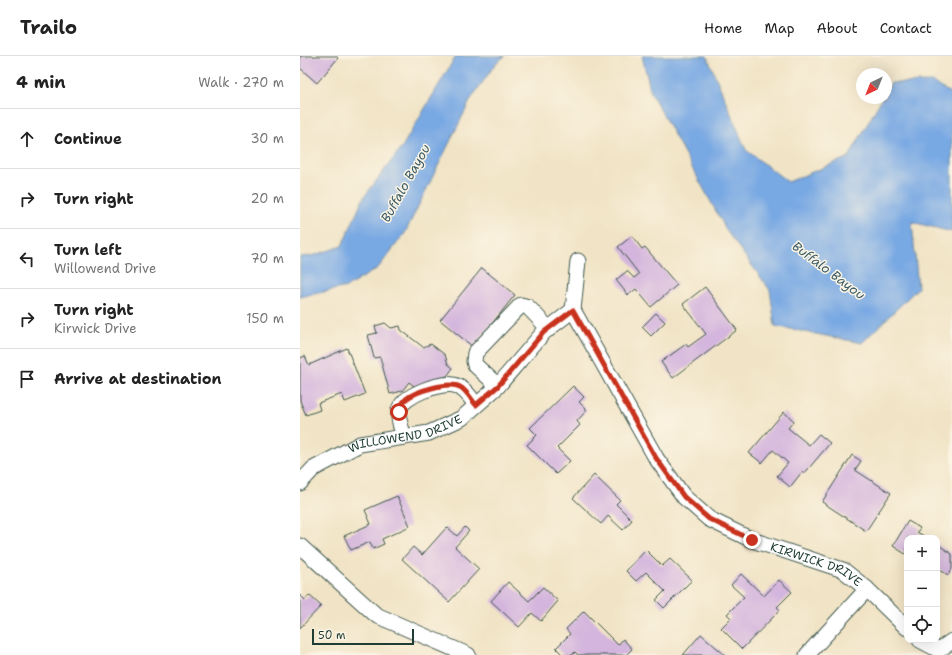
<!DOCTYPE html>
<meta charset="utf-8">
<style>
body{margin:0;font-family:"Shantell Sans",sans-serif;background:#f2f2f2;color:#222}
.controls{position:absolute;right:12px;bottom:12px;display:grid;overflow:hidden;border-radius:8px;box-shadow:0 4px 16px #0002}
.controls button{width:36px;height:36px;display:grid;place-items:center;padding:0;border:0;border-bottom:1px solid #e0e0e0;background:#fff;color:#222;font:20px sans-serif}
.compass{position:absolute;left:556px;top:12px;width:36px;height:36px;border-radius:50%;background:#fff;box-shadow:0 4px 16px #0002;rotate:223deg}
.scale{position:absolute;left:12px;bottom:10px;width:102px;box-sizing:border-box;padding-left:4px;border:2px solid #1f3d34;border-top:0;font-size:11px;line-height:14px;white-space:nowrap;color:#1f3d34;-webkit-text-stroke:3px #fcf5e5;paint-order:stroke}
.stop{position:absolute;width:12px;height:12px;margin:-9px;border:3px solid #c8321e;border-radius:50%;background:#fff}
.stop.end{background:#c8321e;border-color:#fff;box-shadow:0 1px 4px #0008}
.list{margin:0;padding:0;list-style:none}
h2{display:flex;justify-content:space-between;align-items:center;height:52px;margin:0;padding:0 16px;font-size:17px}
h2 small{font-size:13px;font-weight:400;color:#767676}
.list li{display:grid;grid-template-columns:26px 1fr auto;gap:12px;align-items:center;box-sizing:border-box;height:60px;padding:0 16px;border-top:1px solid #e0e0e0}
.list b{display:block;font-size:15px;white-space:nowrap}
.list p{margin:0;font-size:13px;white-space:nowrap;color:#767676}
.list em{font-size:13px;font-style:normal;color:#767676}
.icon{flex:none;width:22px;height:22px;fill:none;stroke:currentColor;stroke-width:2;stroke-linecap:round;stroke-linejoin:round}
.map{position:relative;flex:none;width:652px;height:599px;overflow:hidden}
header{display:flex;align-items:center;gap:24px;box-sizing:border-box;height:56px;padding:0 20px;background:#fff;border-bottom:1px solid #e0e0e0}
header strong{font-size:19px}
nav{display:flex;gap:22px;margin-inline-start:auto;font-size:14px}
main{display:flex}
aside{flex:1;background:#fff}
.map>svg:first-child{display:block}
.water{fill:#79a9e3;stroke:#4c738c}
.building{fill:#d4b5dd}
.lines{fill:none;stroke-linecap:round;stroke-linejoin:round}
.minor-casing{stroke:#3e564a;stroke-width:17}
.minor{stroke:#fff;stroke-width:15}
.route{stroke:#c8321e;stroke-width:5}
.labels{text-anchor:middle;stroke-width:3;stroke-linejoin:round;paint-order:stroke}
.street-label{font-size:12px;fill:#1f3d34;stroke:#fcf5e5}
.water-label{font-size:13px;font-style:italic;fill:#3a5d69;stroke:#fcf5e5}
</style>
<header>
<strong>Trailo</strong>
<nav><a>Home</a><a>Map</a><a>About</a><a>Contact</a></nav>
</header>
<main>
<aside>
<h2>4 min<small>Walk · 270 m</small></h2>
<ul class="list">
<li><svg class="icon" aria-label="ahead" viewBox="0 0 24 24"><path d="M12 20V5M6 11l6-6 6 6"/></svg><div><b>Continue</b></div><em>30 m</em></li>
<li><svg class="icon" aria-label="right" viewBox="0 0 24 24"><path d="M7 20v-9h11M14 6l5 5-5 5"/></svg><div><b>Turn right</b></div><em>20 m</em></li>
<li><svg class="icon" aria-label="left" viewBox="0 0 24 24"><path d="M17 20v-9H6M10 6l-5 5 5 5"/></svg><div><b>Turn left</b><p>Willowend Drive</p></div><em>70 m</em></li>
<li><svg class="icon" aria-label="right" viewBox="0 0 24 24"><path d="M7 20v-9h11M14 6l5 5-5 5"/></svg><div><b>Turn right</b><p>Kirwick Drive</p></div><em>150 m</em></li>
<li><svg class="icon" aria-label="arrive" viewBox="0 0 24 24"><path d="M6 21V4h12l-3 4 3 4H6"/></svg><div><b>Arrive at destination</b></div></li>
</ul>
</aside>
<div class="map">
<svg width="652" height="599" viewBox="0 0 652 599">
<rect width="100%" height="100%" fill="#fcf5e5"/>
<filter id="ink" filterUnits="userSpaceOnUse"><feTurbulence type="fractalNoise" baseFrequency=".025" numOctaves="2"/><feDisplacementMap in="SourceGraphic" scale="8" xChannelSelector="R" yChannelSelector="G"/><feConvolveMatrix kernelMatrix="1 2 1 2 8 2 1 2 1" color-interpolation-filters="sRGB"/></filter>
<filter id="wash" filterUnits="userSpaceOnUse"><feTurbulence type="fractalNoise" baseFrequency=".012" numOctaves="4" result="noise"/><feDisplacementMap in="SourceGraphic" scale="16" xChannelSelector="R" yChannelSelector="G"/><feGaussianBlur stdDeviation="0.9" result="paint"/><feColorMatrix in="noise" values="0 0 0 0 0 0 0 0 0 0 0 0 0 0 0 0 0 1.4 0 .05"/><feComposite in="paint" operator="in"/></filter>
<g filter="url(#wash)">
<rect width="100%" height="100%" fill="#f1e4c6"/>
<path class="water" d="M 156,0 L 205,0 L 196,7 L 171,43 L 105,177 L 78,212 L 47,231 L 0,241 L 0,201 L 12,200 L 42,190 L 64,141 L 102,91 Z
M 342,0 L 407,0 L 446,94 L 488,126 L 549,101 L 582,42 L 586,42 L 586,36 L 591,27 L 632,26 L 652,38 L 652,176 L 612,166 L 618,232 L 562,287 L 475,270 L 470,234 L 428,177 L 351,37 Z"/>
<g id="blocks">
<path class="building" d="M 0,0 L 36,0 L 38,2 L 17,27 L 0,12 Z
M 332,180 L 342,193 L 345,191 L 377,229 L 351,251 L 336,233 L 328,239 L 316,224 L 327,215 L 334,222 L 339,218 L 318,191 Z
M 182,212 L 215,239 L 173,291 L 140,264 Z
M 405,231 L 437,274 L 373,322 L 361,306 L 386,288 L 388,291 L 406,278 L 383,248 Z
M 356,257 L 365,266 L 351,280 L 342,271 Z
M 85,267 L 91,272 L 100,270 L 101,274 L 123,291 L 131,288 L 145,299 L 148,308 L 153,312 L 147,320 L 114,330 L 109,326 L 102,335 L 90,338 L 80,301 L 74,302 L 68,279 L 77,277 L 75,270 Z
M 47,292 L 65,338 L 45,346 L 42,338 L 18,347 L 20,354 L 6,359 L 0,345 L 0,302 L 5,300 L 9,309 Z
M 273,330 L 284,341 L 279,346 L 287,354 L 277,365 L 280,369 L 257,392 L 270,405 L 256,418 L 227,389 L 237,379 L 230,372 Z
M 484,356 L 494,365 L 488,372 L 509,389 L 519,378 L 530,387 L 504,418 L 502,416 L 490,431 L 477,420 L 488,407 L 473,394 L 462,407 L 449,397 Z
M 552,399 L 561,405 L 555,414 L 591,437 L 566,475 L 522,446 Z
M 294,419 L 320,444 L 316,448 L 332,464 L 323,474 L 308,460 L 301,468 L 273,442 Z
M 97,440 L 110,470 L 82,483 L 84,488 L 73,493 L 70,486 L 51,494 L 44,480 L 71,468 L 65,454 Z
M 608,465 L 620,472 L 617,476 L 627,482 L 607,482 L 607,499 L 593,490 Z
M 147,471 L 157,480 L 165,471 L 169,475 L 155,491 L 179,513 L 149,546 L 102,503 L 113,491 L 122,499 Z
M 637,488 L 652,498 L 652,513 L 648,519 L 637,512 Z
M 346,494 L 362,510 L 370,503 L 392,524 L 364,552 L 356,544 L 365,535 L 346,516 L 336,525 L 326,515 Z
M 441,518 L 464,540 L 479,524 L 492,536 L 477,551 L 480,554 L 442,593 L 421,572 L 431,562 L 427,558 L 444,541 L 431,529 Z
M 208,526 L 229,545 L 243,531 L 258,545 L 241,565 L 232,557 L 219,571 L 191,545 Z
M 0,539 L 5,544 L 9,539 L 21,550 L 0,572 Z
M 284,555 L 318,589 L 323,583 L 332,593 L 326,599 L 278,599 L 275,596 L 272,599 L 263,599 L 256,592 L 270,578 L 266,573 Z
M 401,578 L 425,599 L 383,599 Z"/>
</g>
</g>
<g filter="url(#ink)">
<use href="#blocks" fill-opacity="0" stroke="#3e564a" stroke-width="1"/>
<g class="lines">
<defs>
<g id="minor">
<path id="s1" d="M 278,205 L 273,254 L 356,402 L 384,441 L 409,463 L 452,484 L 543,514 L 567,533 L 607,572"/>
<path d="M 198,330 L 175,309 L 174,305 L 175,297 L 221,249 L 228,251 L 249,273"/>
<path d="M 104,381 C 102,374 97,362 99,354 C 103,339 140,326 154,329 C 164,331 171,342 176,349"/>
<path id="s2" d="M 0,427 L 13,413 L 60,388 L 129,377 L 162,362 L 196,332 L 244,276 L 273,254"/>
<path d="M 0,490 L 76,559 L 168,599"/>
<path d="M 620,584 L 639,594 L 652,585"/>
<path d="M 507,599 L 567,533"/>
</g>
</defs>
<use href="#minor" class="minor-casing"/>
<use href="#minor" class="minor"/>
</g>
</g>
<g class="lines" filter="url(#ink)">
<path class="route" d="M 99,356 C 100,351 102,347 106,343 C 116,335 149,325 160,331 C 166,334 172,344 176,349 L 198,330 L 244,276 L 273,254 L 356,402 L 384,441 L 409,463 L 452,484"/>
</g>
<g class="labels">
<g class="street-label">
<text dy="4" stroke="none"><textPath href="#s2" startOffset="119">WILLOWEND DRIVE</textPath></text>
<text dy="4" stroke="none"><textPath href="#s1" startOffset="417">KIRWICK DRIVE</textPath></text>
</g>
<g class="water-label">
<text transform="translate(105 127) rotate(-61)" y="5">Buffalo Bayou</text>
<text transform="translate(529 214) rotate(37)" y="5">Buffalo Bayou</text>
</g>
</g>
</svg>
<div class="controls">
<button>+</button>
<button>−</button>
<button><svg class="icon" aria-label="locate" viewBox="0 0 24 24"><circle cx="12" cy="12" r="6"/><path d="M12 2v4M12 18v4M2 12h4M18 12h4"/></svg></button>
</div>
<svg class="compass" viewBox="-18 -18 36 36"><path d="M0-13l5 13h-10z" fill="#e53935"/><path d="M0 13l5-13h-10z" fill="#767676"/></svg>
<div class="scale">50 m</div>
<div class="stop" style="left:99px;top:356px"></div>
<div class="stop end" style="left:452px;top:484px"></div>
</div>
</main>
